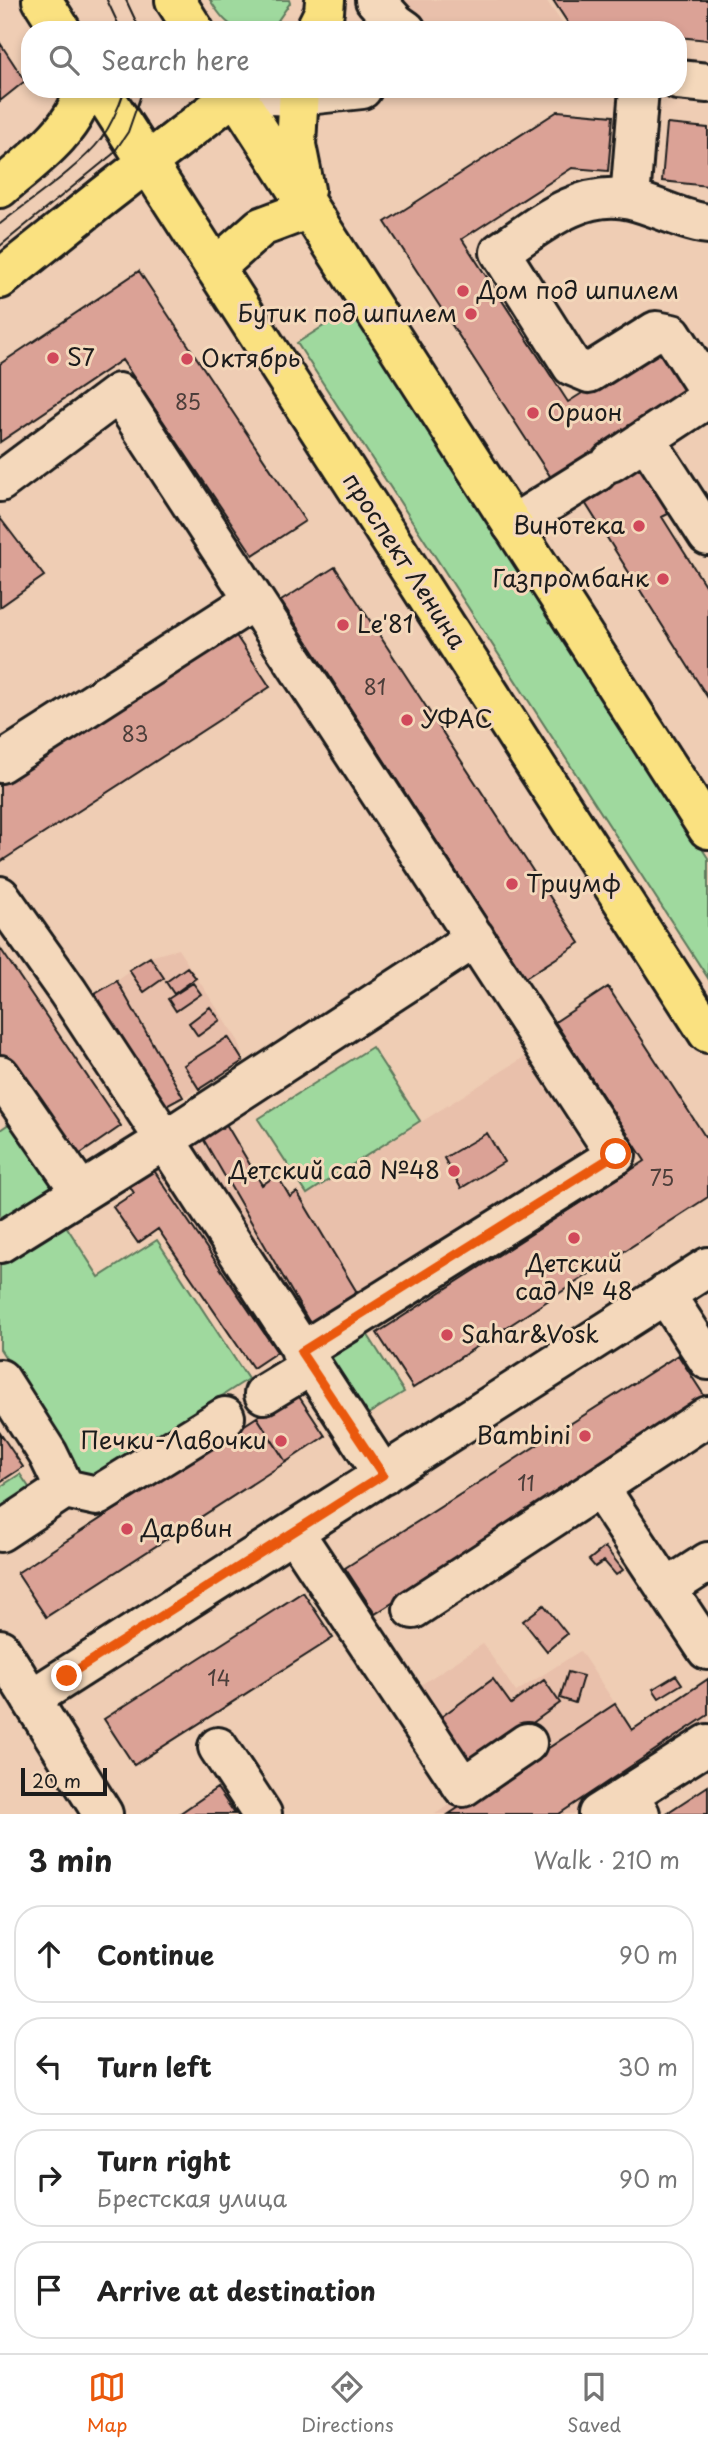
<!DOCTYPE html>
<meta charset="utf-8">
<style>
body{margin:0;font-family:"Playpen Sans",sans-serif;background:#f6f6f6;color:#222}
.scale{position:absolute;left:21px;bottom:18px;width:86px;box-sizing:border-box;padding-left:7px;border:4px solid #1c1c1c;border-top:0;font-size:19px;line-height:24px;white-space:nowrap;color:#1c1c1c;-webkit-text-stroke:5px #f4d8bb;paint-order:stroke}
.stop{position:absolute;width:21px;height:21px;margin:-16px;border:5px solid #ea580c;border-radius:50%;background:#fff}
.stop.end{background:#ea580c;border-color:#fff;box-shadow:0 2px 7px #0008}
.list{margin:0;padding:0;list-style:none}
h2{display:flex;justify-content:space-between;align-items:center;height:91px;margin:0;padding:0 28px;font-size:30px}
h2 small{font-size:23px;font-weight:400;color:#767676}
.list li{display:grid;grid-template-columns:46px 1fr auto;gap:21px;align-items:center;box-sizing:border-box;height:98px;margin:0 14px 14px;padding:0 14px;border:2px solid #e0e0e0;border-radius:28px}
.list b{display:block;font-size:26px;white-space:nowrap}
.list p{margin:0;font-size:23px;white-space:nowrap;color:#767676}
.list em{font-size:23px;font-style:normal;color:#767676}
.icon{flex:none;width:38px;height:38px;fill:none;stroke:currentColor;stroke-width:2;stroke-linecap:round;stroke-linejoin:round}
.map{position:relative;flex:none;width:708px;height:1814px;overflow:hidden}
.search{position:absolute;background:#fff;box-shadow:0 4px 10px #0003;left:21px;right:21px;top:21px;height:77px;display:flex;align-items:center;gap:18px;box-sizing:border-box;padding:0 24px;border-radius:28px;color:#767676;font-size:26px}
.sheet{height:539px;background:#fff}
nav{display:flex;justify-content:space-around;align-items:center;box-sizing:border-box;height:98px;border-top:2px solid #e0e0e0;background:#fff;font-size:19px;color:#767676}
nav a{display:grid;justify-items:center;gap:4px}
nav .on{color:#ea580c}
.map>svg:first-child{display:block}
.built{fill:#e9c0ab}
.green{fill:#9fd99e;stroke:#5e7a5d;stroke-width:2}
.building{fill:#dba296;stroke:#1c1c1c;stroke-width:2}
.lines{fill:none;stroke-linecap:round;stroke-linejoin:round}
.minor-casing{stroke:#1c1c1c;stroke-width:44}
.major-casing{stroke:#1c1c1c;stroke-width:44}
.minor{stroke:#f4d8bb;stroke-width:38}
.major{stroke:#fae180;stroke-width:38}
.tram{stroke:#1c1c1c;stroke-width:2}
.route{stroke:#ea580c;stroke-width:9}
.poi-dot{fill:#d1495b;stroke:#f4d8bb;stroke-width:2.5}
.labels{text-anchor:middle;stroke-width:6;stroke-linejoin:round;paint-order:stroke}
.number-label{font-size:21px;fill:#4c3e3a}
.poi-label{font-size:24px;fill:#1c1c1c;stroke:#f4d8bb;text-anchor:start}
.street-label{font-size:24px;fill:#1c1c1c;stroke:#f4d8bb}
</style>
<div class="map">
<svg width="708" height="1814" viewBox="0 0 708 1814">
<rect width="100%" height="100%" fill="#efcdb4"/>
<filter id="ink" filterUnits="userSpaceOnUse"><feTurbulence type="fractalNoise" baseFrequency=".0143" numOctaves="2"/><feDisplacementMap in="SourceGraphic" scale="14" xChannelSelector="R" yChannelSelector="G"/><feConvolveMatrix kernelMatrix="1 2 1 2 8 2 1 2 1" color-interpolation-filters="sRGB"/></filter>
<g filter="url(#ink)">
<path class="built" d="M 399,0 L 546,0 L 567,30 L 433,30 L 410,16 Z
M 178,949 L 239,1042 L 243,1061 L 199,1089 L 161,1109 L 95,994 L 117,981 L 150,957 Z
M 526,1056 L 589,1157 L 311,1325 L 253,1368 L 159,1230 L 138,1243 L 113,1207 L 134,1193 L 127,1182 L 226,1124 L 262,1184 L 290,1197 L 297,1192 L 307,1194 Z
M 483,1644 L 516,1692 L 580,1651 L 632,1729 L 708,1679 L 708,1728 L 615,1814 L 435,1814 L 454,1802 L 390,1705 Z"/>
<path class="green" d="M 210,0 L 289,0 L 290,3 L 274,26 C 238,34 229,30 210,0 Z
M 352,308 L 708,858 L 708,978 L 297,343 Z
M 372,1047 L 420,1121 L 307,1194 L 258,1119 Z
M 22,1115 L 70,1185 L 0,1232 L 0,1130 Z
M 61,1218 L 99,1277 L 157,1240 L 248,1379 L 87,1483 L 0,1349 L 0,1257 Z
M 364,1329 L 404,1392 L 360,1419 L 321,1356 Z
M 20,1474 L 37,1499 L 0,1524 L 0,1487 Z"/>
<path class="building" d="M 553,0 L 708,0 L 708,40 L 678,37 L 678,30 L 605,30 L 570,26 Z
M 0,43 L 25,81 L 0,101 Z
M 558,111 L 613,116 L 608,171 L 572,168 L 462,239 L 568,402 L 661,343 L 691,389 L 552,479 L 385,222 Z
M 667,124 L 708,128 L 708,186 L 662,181 Z
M 139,271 L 305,521 L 253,555 L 122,360 L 0,442 L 0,364 Z
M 640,465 L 670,513 L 662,517 L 708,590 L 708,698 L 584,501 Z
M 0,518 L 44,576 L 0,607 Z
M 335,567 L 580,943 L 525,978 L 281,601 Z
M 233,631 L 270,687 L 0,862 L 0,782 Z
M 0,948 L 121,1126 L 70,1161 L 0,1058 Z
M 150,957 L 164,978 L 144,992 L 129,970 Z
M 187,967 L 196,978 L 174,994 L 166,982 Z
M 117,981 L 183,1097 L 161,1109 L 95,994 Z
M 193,983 L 201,994 L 176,1011 L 168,999 Z
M 608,987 L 708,1141 L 708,1197 L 413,1388 L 377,1333 L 645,1161 L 555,1022 Z
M 210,1007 L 220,1020 L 198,1036 L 189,1023 Z
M 228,1037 L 243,1061 L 199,1089 L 184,1065 Z
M 226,1124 L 262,1185 L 277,1175 L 290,1197 L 297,1192 L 358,1294 L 311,1325 L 202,1137 Z
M 487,1133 L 504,1162 L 461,1188 L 444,1158 Z
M 151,1166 L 277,1352 L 253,1368 L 158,1229 L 138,1243 L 113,1207 L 134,1193 L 127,1182 Z
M 678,1355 L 707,1400 L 375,1614 L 345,1568 Z
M 296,1392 L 325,1436 L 286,1462 L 257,1417 Z
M 257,1417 L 286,1462 L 46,1617 L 17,1573 Z
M 0,1433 L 23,1467 L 0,1482 Z
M 605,1547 L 623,1570 L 616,1575 L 604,1561 L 595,1567 L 589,1560 Z
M 303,1592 L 333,1638 L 134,1765 L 104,1719 Z
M 544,1605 L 567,1634 L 547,1651 L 523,1621 Z
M 568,1672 L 583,1676 L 575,1703 L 560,1698 Z
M 676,1675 L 682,1684 L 659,1698 L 653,1689 Z
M 493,1679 L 511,1704 L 544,1680 L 560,1703 L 461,1775 L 437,1720 Z
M 708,1679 L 708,1715 L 559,1814 L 449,1814 L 615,1704 L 632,1730 Z
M 708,1786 L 708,1814 L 668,1814 L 667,1813 Z
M 217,1788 L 235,1814 L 179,1814 Z"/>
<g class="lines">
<defs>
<path id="minor" d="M 375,0 L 396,23 L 406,30
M 678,80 L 708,83
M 235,94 L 298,96 L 362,89
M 630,199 L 639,89
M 708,224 C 682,221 657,206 631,200 C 581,188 538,226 500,252 L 572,366 L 589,373 L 656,331 L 672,334 L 708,390
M 646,440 L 708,536
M 611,462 L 708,398
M 0,482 L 119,393 L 616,1155 L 301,1352
M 512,525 L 597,472
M 0,763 L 254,600
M 0,896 L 68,992 L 165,1140 L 475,938
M 0,1075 L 81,1192
M 0,1243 L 165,1140 L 383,1475
M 665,1294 L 708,1360
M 0,1379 L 48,1454 L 65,1489 L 0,1532
M 264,1394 L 310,1366
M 599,1487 L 707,1650
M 65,1489 L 97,1496 L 225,1417
M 294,1532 L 463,1787 L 527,1743
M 666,1589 L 708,1562
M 413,1609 L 708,1416
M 0,1649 L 103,1814
M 31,1699 L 708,1267
M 218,1747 L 262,1814
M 598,1814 L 628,1795
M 640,1814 L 628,1795 L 708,1744"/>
<path id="major" d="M 42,0 L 61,30
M 175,0 L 194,30
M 315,30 L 324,12 L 325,0
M 100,89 L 708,1033
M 232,89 L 708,829
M 299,89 L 296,145 L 305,190
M 0,188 C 29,163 78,129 83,89
M 215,268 L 261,227 L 309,209
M 0,279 L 104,196 L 242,89"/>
</defs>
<use href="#minor" class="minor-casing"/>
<use href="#major" class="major-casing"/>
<use href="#minor" class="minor"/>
<use href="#major" class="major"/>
<path class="tram" d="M 107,0 L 121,30
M 126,0 L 140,30
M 0,224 C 29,201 80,167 101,139 C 112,124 119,107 125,89
M 0,246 L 113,154 L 128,132 L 143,89"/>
</g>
</g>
<g class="lines" filter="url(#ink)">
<path class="route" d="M 67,1676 L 383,1475 L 301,1352 L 616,1154"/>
</g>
<g class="poi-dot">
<circle cx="463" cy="291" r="7"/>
<circle cx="471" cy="314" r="7"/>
<circle cx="53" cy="358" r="7"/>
<circle cx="187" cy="359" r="7"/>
<circle cx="533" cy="413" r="7"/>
<circle cx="639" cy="526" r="7"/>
<circle cx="663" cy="579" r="7"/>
<circle cx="343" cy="625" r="7"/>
<circle cx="407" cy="720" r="7"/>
<circle cx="512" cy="884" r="7"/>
<circle cx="454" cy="1171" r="7"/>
<circle cx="574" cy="1238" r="7"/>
<circle cx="447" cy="1335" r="7"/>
<circle cx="585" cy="1436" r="7"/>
<circle cx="281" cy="1441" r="7"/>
<circle cx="127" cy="1529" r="7"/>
</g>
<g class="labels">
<g class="number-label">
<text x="188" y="410">85</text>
<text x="375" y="695">81</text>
<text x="135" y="742">83</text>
<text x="662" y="1186">75</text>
<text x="526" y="1491">11</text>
<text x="219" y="1686">14</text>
</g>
<g class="poi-label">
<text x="477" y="299">Дом под шпилем</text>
<text x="457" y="322" text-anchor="end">Бутик под шпилем</text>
<text x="67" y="366">S7</text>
<text x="201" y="367">Октябрь</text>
<text x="547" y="421">Орион</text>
<text x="625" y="534" text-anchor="end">Винотека</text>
<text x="649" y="587" text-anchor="end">Газпромбанк</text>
<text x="357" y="633">Le'81</text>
<text x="421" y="728">УФАС</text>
<text x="526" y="892">Триумф</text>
<text x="440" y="1179" text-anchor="end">Детский сад №48</text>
<text x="574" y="1272" text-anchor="middle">Детский<tspan x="574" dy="28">сад № 48</tspan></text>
<text x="461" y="1343">Sahar&amp;Vosk</text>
<text x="571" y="1444" text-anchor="end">Bambini</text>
<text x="267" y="1449" text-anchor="end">Печки-Лавочки</text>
<text x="141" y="1537">Дарвин</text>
</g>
<g class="street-label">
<text transform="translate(404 561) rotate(57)" y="8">проспект Ленина</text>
</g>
</g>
</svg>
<div class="scale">20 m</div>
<div class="stop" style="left:616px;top:1154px"></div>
<div class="stop end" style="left:67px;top:1676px"></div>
<div class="search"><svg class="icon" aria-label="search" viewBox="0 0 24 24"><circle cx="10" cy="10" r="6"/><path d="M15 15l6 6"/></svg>Search here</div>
</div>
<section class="sheet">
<h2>3 min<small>Walk · 210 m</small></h2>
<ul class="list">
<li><svg class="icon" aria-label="ahead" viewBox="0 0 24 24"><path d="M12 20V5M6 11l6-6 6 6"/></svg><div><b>Continue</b></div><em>90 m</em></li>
<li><svg class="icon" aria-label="left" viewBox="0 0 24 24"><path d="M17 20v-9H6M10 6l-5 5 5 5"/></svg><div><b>Turn left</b></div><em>30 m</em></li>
<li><svg class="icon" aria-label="right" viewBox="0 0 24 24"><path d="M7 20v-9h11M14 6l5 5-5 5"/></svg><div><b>Turn right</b><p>Брестская улица</p></div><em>90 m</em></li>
<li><svg class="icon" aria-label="arrive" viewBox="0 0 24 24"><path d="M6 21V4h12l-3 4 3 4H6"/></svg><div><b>Arrive at destination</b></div></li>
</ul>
</section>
<nav>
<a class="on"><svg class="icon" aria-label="map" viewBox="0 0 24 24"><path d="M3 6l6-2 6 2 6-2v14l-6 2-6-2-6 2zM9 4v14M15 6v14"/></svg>Map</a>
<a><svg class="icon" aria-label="directions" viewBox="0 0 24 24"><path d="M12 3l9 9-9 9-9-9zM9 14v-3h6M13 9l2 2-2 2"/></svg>Directions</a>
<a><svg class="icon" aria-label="saved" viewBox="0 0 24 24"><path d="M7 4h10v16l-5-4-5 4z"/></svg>Saved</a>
</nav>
